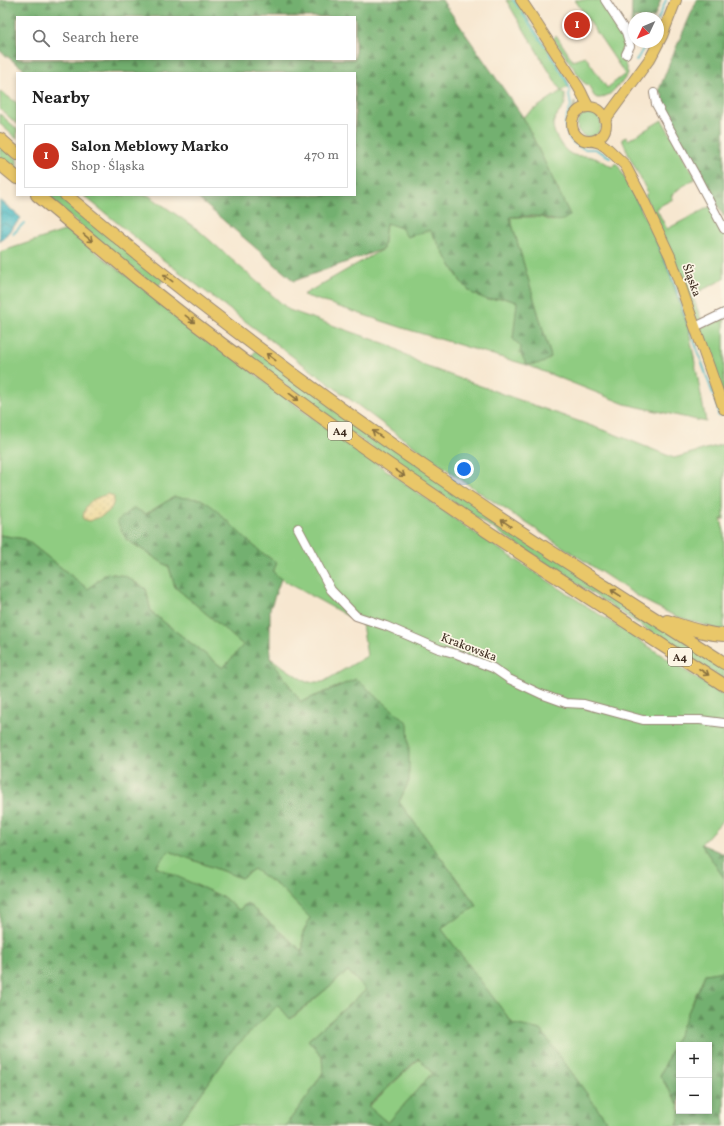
<!DOCTYPE html>
<meta charset="utf-8">
<style>
body{margin:0;font-family:Vollkorn,serif;background:#f2f2f2;color:#222}
.controls{position:absolute;right:12px;bottom:12px;display:grid;overflow:hidden;border-radius:0px;box-shadow:0 2px 6px #0003}
.controls button{width:36px;height:36px;display:grid;place-items:center;padding:0;border:0;border-bottom:1px solid #e0e0e0;background:#fff;color:#222;font:20px sans-serif}
.compass{position:absolute;left:628px;top:12px;width:36px;height:36px;border-radius:50%;background:#fff;box-shadow:0 2px 6px #0003;rotate:226deg}
.you{position:absolute;left:464px;top:469px;width:14px;height:14px;margin:-10px;border:3px solid #fff;border-radius:50%;background:#1a73e8;box-shadow:0 0 0 6px #1a73e833}
.badge{display:grid;place-items:center;width:26px;height:26px;border-radius:50%;background:#c8321e;color:#fff;font-size:13px;font-weight:700}
.pin{position:absolute;translate:-50% -50%;border:2px solid #fff;box-shadow:0 1px 4px #0006}
.list{margin:0;padding:0;list-style:none}
h2{display:flex;justify-content:space-between;align-items:center;height:52px;margin:0;padding:0 16px;font-size:17px}
h2 small{font-size:13px;font-weight:400;color:#767676}
.list li{display:grid;grid-template-columns:26px 1fr auto;gap:12px;align-items:center;box-sizing:border-box;height:64px;margin:0 8px 8px;padding:0 8px;border:1px solid #e0e0e0;border-radius:0px}
.list b{display:block;font-size:15px;white-space:nowrap}
.list p{margin:0;font-size:13px;white-space:nowrap;color:#767676}
.list em{font-size:13px;font-style:normal;color:#767676}
.icon{flex:none;width:22px;height:22px;fill:none;stroke:currentColor;stroke-width:2;stroke-linecap:round;stroke-linejoin:round}
.map{position:relative;flex:none;width:724px;height:1126px;overflow:hidden}
.search{position:absolute;background:#fff;box-shadow:0 2px 6px #0003;left:16px;top:16px;width:340px;height:44px;display:flex;align-items:center;gap:10px;box-sizing:border-box;padding:0 14px;border-radius:0px;color:#767676;font-size:15px}
.panel{position:absolute;background:#fff;box-shadow:0 2px 6px #0003;left:16px;top:72px;width:340px;height:124px;border-radius:0px}
.map>svg:first-child{display:block}
.grass{fill:#8fcc81;stroke:#657b50}
.forest{fill:url(#forest-firs);stroke:#576d46;fill-rule:evenodd}
.sand{fill:url(#sand-dots);stroke:#94825e}
.water{fill:url(#water-waves);stroke:#447271}
.lines{fill:none;stroke-linecap:round;stroke-linejoin:round}
.stream{stroke:#4cbac4;stroke-width:2}
.minor-casing{stroke:#987;stroke-width:10}
.major-casing{stroke:#987;stroke-width:12}
.highway-casing{stroke:#987;stroke-width:14}
.minor{stroke:#fff;stroke-width:8}
.major{stroke:#e9c769;stroke-width:10}
.highway{stroke:#e9c769;stroke-width:12}
.oneway{stroke:#897140}
.labels{text-anchor:middle;stroke-width:3.5;stroke-linejoin:round;paint-order:stroke}
.shield{fill:#fcf5e5;stroke:#75675a;stroke-width:1}
.shield-label{font-size:11px;font-weight:bold;fill:#3b2a1e}
.street-label{font-size:12px;fill:#3b2a1e;stroke:#fcf5e5}
</style>
<div class="map">
<svg width="724" height="1126" viewBox="0 0 724 1126">
<defs>
<pattern id="forest-firs" width="22" height="20" patternUnits="userSpaceOnUse"><rect width="22" height="20" fill="#73b06f"/><path d="M5 1l3.5 6h-7zM16 11l3.5 6h-7z" fill="#608f5b"/></pattern>
<pattern id="sand-dots" width="8" height="8" patternUnits="userSpaceOnUse"><rect width="8" height="8" fill="#eeda9e"/><path d="M2 2h.1M6 6h.1" fill="none" stroke="#cdbb88" stroke-width="1.8" stroke-linecap="round"/></pattern>
<pattern id="water-waves" width="16" height="10" patternUnits="userSpaceOnUse"><rect width="16" height="10" fill="#4cbac4"/><path d="M0 5q4-4 8 0t8 0" fill="none" stroke="#40979f"/></pattern>
</defs>
<rect width="100%" height="100%" fill="#fcf5e5"/>
<filter id="ink" filterUnits="userSpaceOnUse"><feTurbulence type="fractalNoise" baseFrequency=".025" numOctaves="2"/><feDisplacementMap in="SourceGraphic" scale="8" xChannelSelector="R" yChannelSelector="G"/><feConvolveMatrix kernelMatrix="1 2 1 2 8 2 1 2 1" color-interpolation-filters="sRGB"/></filter>
<filter id="wash" filterUnits="userSpaceOnUse"><feTurbulence type="fractalNoise" baseFrequency=".012" numOctaves="4" result="noise"/><feDisplacementMap in="SourceGraphic" scale="16" xChannelSelector="R" yChannelSelector="G"/><feGaussianBlur stdDeviation="0.9" result="paint"/><feColorMatrix in="noise" values="0 0 0 0 0 0 0 0 0 0 0 0 0 0 0 0 0 1.4 0 .05"/><feComposite in="paint" operator="in"/></filter>
<g filter="url(#wash)">
<rect width="100%" height="100%" fill="#f7e7d0"/>
<path class="grass" d="M 506,0 L 516,0 L 565,76 L 570,86 L 561,91 L 565,94 C 565,97 565,100 565,103 C 562,111 554,116 553,125 C 553,134 563,150 571,154 C 577,157 585,155 592,157 C 599,159 606,163 612,167 L 616,163 L 619,167 L 650,227 L 670,275 L 689,331 L 706,422 L 625,404 L 527,365 L 406,329 L 303,295 L 383,249 L 386,223 L 420,232 L 430,230 L 461,282 L 488,300 L 503,298 L 518,302 L 513,339 L 551,357 L 510,217 L 541,217 L 552,221 L 570,215 L 523,117 L 561,91 Z
M 575,0 L 603,0 L 628,42 L 621,50 L 628,74 L 622,82 L 610,94 L 601,98 L 597,98 L 594,96 L 589,86 L 583,82 L 553,38 L 556,35 L 573,61 L 585,56 L 607,88 L 625,74 Z
M 0,91 L 17,103 L 17,124 L 0,109 Z
M 575,101 C 576,110 570,115 569,123 C 568,135 580,145 592,144 L 592,145 C 578,147 566,136 568,121 C 569,114 574,111 574,103 Z
M577 125a12 12 0 1 1 24 0a12 12 0 1 1-24 0Z
M 0,114 L 17,129 L 17,139 L 0,124 Z
M 662,120 L 696,178 L 680,188 L 671,196 L 673,199 L 656,208 L 667,229 L 711,206 L 724,232 L 724,279 L 692,295 L 702,321 L 697,322 L 645,195 L 648,193 L 629,156 L 622,139 L 626,137 L 628,140 Z
M 0,144 L 17,159 L 17,172 L 0,157 Z
M 43,195 L 60,195 L 164,279 L 157,288 Z
M 83,195 L 148,195 L 197,229 L 289,310 L 389,345 L 425,366 L 614,434 L 674,458 L 724,444 L 724,519 L 721,519 L 724,532 L 724,629 L 720,630 L 675,616 L 645,601 L 476,490 L 391,430 L 158,256 Z
M 67,230 L 306,413 L 469,529 L 724,696 L 724,819 L 701,844 L 724,878 L 724,971 L 705,974 L 660,1076 L 679,1105 L 679,1111 L 681,1111 L 677,1126 L 610,1126 L 541,1030 L 513,1024 L 441,928 L 477,906 L 399,802 L 409,781 L 356,679 L 301,702 L 270,658 L 306,682 L 323,682 L 367,656 L 362,624 L 281,579 L 273,572 L 277,563 L 261,552 L 247,540 L 174,497 L 146,514 L 126,539 L 169,567 L 175,587 L 244,645 L 223,668 L 151,612 L 146,589 L 125,576 L 107,573 L 88,589 L 25,539 L 0,535 L 0,252 Z
M 724,318 L 724,399 L 699,328 Z
M 256,350 L 724,668 L 724,680 L 389,460 L 250,359 Z
M 169,851 L 241,878 L 254,869 L 282,889 L 310,918 L 303,933 L 303,952 L 247,903 L 239,910 L 223,897 L 155,867 Z
M 348,971 L 366,990 L 308,1040 L 322,1056 L 323,1072 L 308,1096 L 285,1126 L 178,1126 L 232,1050 L 278,1005 L 291,1019 Z
M 420,1058 L 432,1073 L 388,1123 L 368,1107 Z"/>
<path class="forest" d="M 0,0 L 442,0 L 523,117 L 570,215 C 560,225 553,219 541,217 C 533,215 518,217 510,217 L 551,357 L 543,363 L 527,365 L 520,353 L 521,347 L 513,339 L 517,302 L 503,298 L 488,300 L 473,294 L 461,282 L 430,230 L 407,237 L 401,228 L 386,223 L 383,249 L 294,281 L 194,195 L 355,195 L 355,73 L 29,73 L 0,51 ZM 17,17 L 355,17 L 355,59 L 17,59 Z
M 632,0 L 661,0 L 654,18 L 634,18 L 634,38 L 631,30 Z
M 697,0 L 724,0 L 724,217 L 660,102 L 663,96 L 659,90 L 672,57 Z
M 174,497 L 201,499 L 213,507 L 247,540 L 261,552 L 277,563 L 273,572 L 281,579 L 270,609 L 270,658 L 301,702 L 356,679 L 408,723 L 409,749 L 409,781 L 399,802 L 477,906 L 441,928 L 513,1024 L 541,1030 L 610,1126 L 285,1126 L 308,1096 L 323,1072 L 322,1056 L 308,1040 L 366,990 L 348,971 L 290,1019 L 278,1005 L 232,1050 L 178,1126 L 0,1126 L 0,535 L 25,539 L 88,589 L 107,573 L 125,576 L 146,589 L 151,612 L 223,668 L 243,645 L 175,587 L 169,567 L 126,539 L 117,521 L 134,508 L 146,514 ZM 169,851 L 241,878 L 254,869 L 282,889 L 310,918 L 303,933 L 303,952 L 247,903 L 239,910 L 223,897 L 156,867 ZM 419,1058 L 432,1073 L 388,1123 L 368,1106 Z
M 701,844 L 724,854 L 724,878 Z
M 724,971 L 724,1126 L 677,1126 L 681,1111 L 709,1111 L 709,1045 L 679,1045 L 679,1105 L 660,1076 L 705,974 Z"/>
<path class="sand" d="M 109,494 L 114,497 C 113,514 103,515 90,521 L 83,519 C 84,502 94,498 109,494 Z"/>
<path class="water" d="M 0,200 L 21,218 L 0,242 Z"/>
<g class="lines">
<path class="stream" d="M 513,0 L 519,8
M 522,13 L 545,46
M 658,20 L 666,0
M 549,52 L 564,76 L 570,89 L 569,95 L 571,106 L 565,121 L 565,127 L 569,138 L 572,142 L 578,146 L 585,149 L 595,149 L 610,157
M 636,61 L 647,42
M 635,193 L 641,207
M 13,234 L 24,223
M 657,240 L 668,266 L 716,403 L 718,410 L 718,416"/>
</g>
</g>
<g filter="url(#ink)">
<g class="lines">
<defs>
<path id="minor" d="M 605,0 L 626,32 L 630,46 L 626,54
M 654,93 L 656,104 L 697,178 L 724,229
M 695,327 L 724,313
M 298,528 L 331,590 L 356,616 L 386,626 L 439,649 L 457,654 L 493,668 L 509,679 L 541,694 L 566,703 L 584,704 L 643,720 L 700,720 L 724,723"/>
<path id="major" d="M 521,0 C 540,28 558,57 577,85 C 582,92 584,100 589,107
M572 124a17 17 0 1 1 34 0a17 17 0 1 1-34 0Z
M 605,120 L 651,57 L 662,36 L 676,0
M 593,141 L 600,143 L 606,147 L 625,165 L 641,195 L 670,256 L 724,409"/>
<path id="highway" d="M 0,139 L 17,154
M 0,164 L 17,178
M 37,195 C 71,223 104,251 138,279 C 205,333 275,384 345,434 C 469,522 597,603 724,685
M 66,195 C 186,296 312,391 442,479 C 534,543 630,602 724,663
M 667,621 C 686,627 704,634 724,635"/>
</defs>
<use href="#minor" class="minor-casing"/>
<use href="#major" class="major-casing"/>
<use href="#highway" class="highway-casing"/>
<use href="#minor" class="minor"/>
<use href="#major" class="major"/>
<use href="#highway" class="highway"/>
</g>
<defs><path id="oneway-shaft" d="M-6 0H5M1.5-3L5.5 0L1.5 3" fill="none" stroke-width="1.6" stroke-linecap="round" stroke-linejoin="round"/></defs>
<g class="oneway">
<use href="#oneway-shaft" transform="translate(88 238) rotate(40)"/>
<use href="#oneway-shaft" transform="translate(168 278) rotate(-142)"/>
<use href="#oneway-shaft" transform="translate(190 319) rotate(38)"/>
<use href="#oneway-shaft" transform="translate(271 357) rotate(-143)"/>
<use href="#oneway-shaft" transform="translate(294 397) rotate(37)"/>
<use href="#oneway-shaft" transform="translate(377 434) rotate(-145)"/>
<use href="#oneway-shaft" transform="translate(400 473) rotate(35)"/>
<use href="#oneway-shaft" transform="translate(506 523) rotate(-146)"/>
<use href="#oneway-shaft" transform="translate(616 593) rotate(-147)"/>
<use href="#oneway-shaft" transform="translate(704 672) rotate(33)"/>
</g>
</g>
<g class="labels">
<g class="shield">
<rect x="328" y="422" width="24" height="18" rx="3"/>
<rect x="668" y="648" width="24" height="18" rx="3"/>
</g>
<g class="shield-label">
<text x="340" y="435">A4</text>
<text x="680" y="661">A4</text>
</g>
<g class="street-label">
<text transform="translate(692 280) rotate(70)" y="4">Śląska</text>
<text transform="translate(469 647) rotate(21)" y="4">Krakowska</text>
</g>
</g>
</svg>
<div class="controls">
<button>+</button>
<button>−</button>
</div>
<svg class="compass" viewBox="-18 -18 36 36"><path d="M0-13l5 13h-10z" fill="#e53935"/><path d="M0 13l5-13h-10z" fill="#767676"/></svg>
<div class="you"></div>
<div class="pin badge" style="left:577px;top:25px">1</div>
<div class="search"><svg class="icon" aria-label="search" viewBox="0 0 24 24"><circle cx="10" cy="10" r="6"/><path d="M15 15l6 6"/></svg>Search here</div>
<section class="panel">
<h2>Nearby<small></small></h2>
<ul class="list">
<li><span class="badge">1</span><div><b>Salon Meblowy Marko</b><p>Shop · Śląska</p></div><em>470 m</em></li>
</ul>
</section>
</div>
